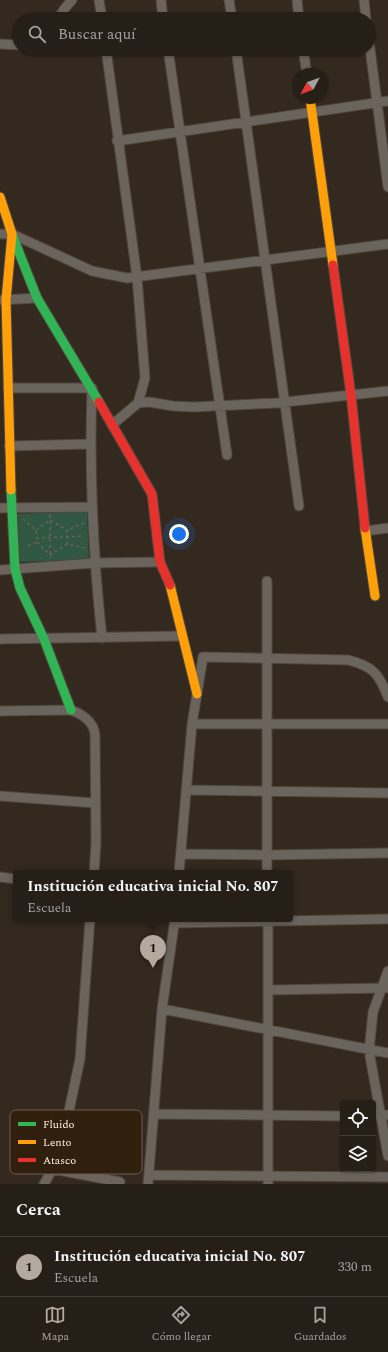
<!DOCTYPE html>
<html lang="es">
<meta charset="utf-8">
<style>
body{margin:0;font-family:Spectral,serif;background:#322c24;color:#f1f3f6}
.controls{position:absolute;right:12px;bottom:12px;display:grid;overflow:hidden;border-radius:4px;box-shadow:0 1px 3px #0004}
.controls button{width:36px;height:36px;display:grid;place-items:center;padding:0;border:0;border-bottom:1px solid #423d36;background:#261f17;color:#f1f3f6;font:20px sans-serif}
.compass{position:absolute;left:292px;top:68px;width:36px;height:36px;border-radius:50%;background:#261f17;box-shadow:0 1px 3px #0004;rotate:229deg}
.you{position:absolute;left:179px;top:534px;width:14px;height:14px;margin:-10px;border:3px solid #fff;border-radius:50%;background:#1a73e8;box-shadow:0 0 0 6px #1a73e833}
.badge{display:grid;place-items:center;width:26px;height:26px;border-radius:50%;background:#b4a99e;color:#111;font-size:13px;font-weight:700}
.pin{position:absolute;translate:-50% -33px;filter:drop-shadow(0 1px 2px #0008)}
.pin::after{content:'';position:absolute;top:21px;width:14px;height:12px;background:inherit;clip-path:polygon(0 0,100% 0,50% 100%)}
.popup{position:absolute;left:13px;top:870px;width:280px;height:52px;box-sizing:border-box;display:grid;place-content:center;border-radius:4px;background:#261f17;filter:drop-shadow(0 1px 3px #0005);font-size:13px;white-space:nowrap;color:#a4a2a1}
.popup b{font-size:15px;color:#f1f3f6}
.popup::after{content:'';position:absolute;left:50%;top:100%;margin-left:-8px;border:8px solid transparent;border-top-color:#261f17}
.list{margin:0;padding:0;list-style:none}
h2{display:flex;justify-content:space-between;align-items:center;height:52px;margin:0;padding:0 16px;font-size:17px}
h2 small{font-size:13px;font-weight:400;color:#a4a2a1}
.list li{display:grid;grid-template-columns:26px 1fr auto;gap:12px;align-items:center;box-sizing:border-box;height:60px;padding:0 16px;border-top:1px solid #423d36}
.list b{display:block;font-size:15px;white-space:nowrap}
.list p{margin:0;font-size:13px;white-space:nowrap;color:#a4a2a1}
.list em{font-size:13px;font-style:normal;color:#a4a2a1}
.icon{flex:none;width:22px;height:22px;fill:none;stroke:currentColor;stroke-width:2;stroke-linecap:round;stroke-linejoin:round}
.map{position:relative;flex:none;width:388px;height:1184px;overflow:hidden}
.search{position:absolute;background:#261f17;box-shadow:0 1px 3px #0004;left:12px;right:12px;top:12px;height:44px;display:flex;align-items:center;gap:10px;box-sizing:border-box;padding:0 14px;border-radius:22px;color:#a4a2a1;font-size:15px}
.sheet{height:112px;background:#261f17}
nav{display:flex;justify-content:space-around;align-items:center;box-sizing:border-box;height:56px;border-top:1px solid #423d36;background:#261f17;font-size:11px;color:#a4a2a1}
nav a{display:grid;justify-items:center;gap:2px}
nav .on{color:#b4a99e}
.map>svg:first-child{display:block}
.green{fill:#2f5741}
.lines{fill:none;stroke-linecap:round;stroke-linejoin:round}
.street-casing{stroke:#4f463e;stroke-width:11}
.fast-casing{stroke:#4f463e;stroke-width:11}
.slow-casing{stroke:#4f463e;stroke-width:11}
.jam-casing{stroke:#4f463e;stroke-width:11}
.path{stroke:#69615a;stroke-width:1.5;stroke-dasharray:3 3;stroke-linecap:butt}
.street{stroke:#6b645c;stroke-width:9}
.fast{stroke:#30b455;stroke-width:9}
.slow{stroke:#ff9f0a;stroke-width:9}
.jam{stroke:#e5322d;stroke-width:9}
.key{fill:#311f0d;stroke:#6d5d4d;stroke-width:1}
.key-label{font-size:11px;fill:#faeee2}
</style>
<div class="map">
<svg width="388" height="1184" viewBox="0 0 388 1184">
<rect width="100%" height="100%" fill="#33291f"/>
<path class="green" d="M 87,511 L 89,560 L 18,562 L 16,514 Z"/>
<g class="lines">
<defs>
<path id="street" d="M 99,0 L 102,19
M 161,0 L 163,19
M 229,0 L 232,19
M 297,0 L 299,19
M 364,0 L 366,19
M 58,19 L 65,8 L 72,0
M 369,41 L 388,187
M 0,44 L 19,45
M 106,49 L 137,277 L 145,378 L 138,403
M 168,49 L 227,455
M 236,49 L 299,506
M 303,49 L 307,74
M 117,141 L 388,101
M 0,234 L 12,234 L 92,271 L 127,278 L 388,244
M 1,300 L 37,298
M 8,388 L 92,388 C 89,472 93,554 102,638
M 112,425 L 138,403 L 149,402 L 173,406 L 194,407 L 276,403 L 388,391
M 9,446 L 90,444
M 0,508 L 92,507
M 365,531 L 388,528
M 0,570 L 94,563 L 160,562
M 267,581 L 267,873
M 0,639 L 181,636
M 0,711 L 71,710 C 82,714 94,722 95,735 L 96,843 L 94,873
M 192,724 L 388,724
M 186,790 L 388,793
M 0,796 L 95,803
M 181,854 L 267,855 L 388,853
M 179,873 L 192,724 L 203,657 L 348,660 C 373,666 379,674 388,697
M 0,877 L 16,879
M 268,919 L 268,1184
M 175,923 L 388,919
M 388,971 L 373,1012 L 369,1051 L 388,1156
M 268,990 L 387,988
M 162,1009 L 388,1053
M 154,1114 L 343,1116
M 373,1115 L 388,1115
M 53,1169 L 120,1182
M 149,1175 L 388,1177
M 44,1184 L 59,1158 L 80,1059 L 90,919
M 148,1184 L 162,1009 L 175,919"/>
<path id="fast" d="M 13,237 L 37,298 L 99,402
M 11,490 L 15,569 L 20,588 L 44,639 L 71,710"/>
<path id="slow" d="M 310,98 L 333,265
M 0,197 L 12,234 L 6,300 L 11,490
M 365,528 L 375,596
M 170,585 L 197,694"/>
<path id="jam" d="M 333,265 L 351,395 L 365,528
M 99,402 L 152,494 L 160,562 L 170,585"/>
</defs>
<use href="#street" class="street-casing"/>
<use href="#fast" class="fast-casing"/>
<use href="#slow" class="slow-casing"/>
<use href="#jam" class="jam-casing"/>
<path class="path" d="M 50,515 L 50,558
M 23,519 L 36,530 L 37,542 L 25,547
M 84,523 L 67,530 L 67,544 L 85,548
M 36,530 L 50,520 L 67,530
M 36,538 L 84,536
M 37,542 L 50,555 L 67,544"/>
<use href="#street" class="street"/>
<use href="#fast" class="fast"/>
<use href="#slow" class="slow"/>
<use href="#jam" class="jam"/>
</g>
<rect x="10" y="1110" width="132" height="64" rx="6" class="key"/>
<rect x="18" y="1122" width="18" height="4" fill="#30b455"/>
<rect x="18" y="1140" width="18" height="4" fill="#ff9f0a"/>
<rect x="18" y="1158" width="18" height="4" fill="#e5322d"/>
<g class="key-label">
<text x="43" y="1128">Fluido</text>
<text x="43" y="1146">Lento</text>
<text x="43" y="1164">Atasco</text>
</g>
</svg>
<div class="controls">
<button><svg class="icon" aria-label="locate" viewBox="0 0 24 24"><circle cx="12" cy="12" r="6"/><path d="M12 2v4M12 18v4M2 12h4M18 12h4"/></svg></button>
<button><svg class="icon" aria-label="layers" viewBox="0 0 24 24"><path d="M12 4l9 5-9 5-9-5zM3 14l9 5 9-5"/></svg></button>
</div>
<svg class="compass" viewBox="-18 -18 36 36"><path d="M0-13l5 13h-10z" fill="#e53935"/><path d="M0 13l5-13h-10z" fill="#a4a2a1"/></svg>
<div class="you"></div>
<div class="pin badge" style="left:153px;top:968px">1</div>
<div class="popup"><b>Institución educativa inicial No. 807</b>Escuela</div>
<div class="search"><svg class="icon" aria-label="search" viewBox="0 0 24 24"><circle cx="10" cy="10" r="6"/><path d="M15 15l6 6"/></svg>Buscar aquí</div>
</div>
<section class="sheet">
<h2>Cerca<small></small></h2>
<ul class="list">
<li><span class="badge">1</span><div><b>Institución educativa inicial No. 807</b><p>Escuela</p></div><em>330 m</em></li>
</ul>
</section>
<nav>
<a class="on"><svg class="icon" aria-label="map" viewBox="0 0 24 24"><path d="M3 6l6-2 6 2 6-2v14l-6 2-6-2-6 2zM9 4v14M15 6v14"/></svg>Mapa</a>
<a><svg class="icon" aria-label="directions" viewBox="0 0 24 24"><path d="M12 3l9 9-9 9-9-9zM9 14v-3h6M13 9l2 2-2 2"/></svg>Cómo llegar</a>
<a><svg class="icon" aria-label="saved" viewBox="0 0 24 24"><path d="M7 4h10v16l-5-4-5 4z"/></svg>Guardados</a>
</nav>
